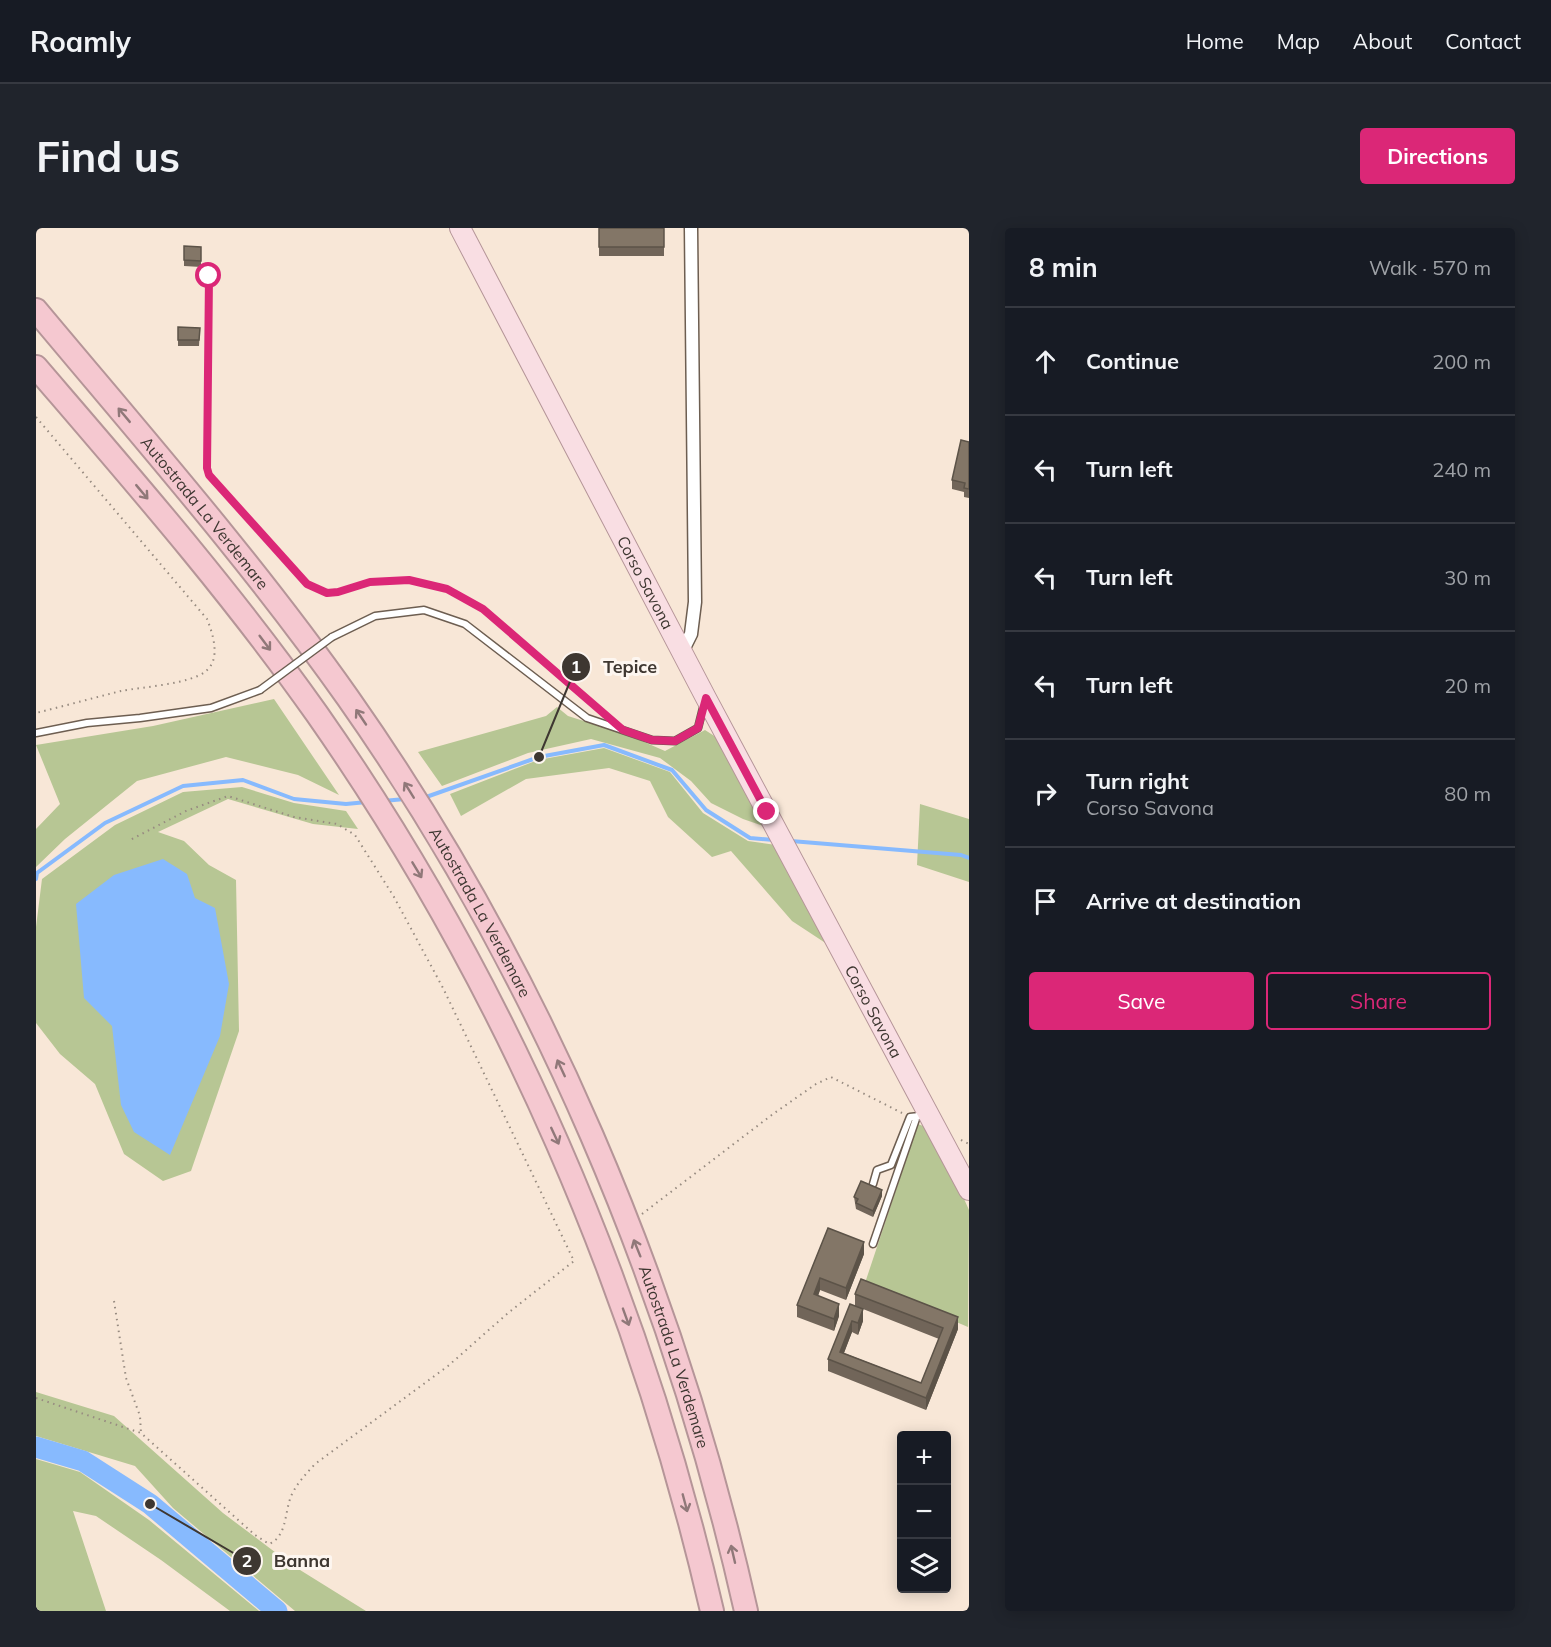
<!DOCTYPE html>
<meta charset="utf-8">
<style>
body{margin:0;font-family:Mulish,sans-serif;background:#20242c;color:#f1f3f6}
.controls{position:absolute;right:18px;bottom:18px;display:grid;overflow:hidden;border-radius:6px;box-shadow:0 3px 15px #0003}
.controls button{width:54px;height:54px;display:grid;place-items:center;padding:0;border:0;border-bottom:2px solid #363941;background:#171b24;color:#f1f3f6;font:30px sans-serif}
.stop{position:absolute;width:18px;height:18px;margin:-14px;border:4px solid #db2777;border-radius:50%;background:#fff}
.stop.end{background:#db2777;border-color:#fff;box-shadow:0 2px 6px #0008}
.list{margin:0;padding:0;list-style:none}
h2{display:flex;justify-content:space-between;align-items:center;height:78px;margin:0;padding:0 24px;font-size:26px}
h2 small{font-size:20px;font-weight:400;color:#9ea1a6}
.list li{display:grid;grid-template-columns:39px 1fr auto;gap:18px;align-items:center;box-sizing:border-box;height:108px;padding:0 24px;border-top:2px solid #363941}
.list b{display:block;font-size:22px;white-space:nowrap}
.list p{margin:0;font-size:20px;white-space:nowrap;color:#9ea1a6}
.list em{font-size:20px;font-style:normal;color:#9ea1a6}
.actions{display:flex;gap:12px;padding:18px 24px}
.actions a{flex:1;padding:14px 0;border:2px solid #db2777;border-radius:6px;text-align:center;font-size:21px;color:#db2777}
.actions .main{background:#db2777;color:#fff}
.icon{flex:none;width:33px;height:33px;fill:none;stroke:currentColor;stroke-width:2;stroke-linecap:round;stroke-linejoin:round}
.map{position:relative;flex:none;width:933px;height:1383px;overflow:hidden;border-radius:6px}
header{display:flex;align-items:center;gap:36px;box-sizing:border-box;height:84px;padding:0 30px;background:#171b24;border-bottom:2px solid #363941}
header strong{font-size:28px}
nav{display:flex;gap:33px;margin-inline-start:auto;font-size:21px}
.intro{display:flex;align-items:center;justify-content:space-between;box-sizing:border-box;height:144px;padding:0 36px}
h1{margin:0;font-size:42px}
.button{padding:15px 27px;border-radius:6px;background:#db2777;color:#fff;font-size:21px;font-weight:700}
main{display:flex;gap:36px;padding:0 36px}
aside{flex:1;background:#171b24;border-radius:6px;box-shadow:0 3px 15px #0003}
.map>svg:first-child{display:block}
.green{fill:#b7c694}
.water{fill:#87bafe}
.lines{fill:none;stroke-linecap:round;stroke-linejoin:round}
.stream{stroke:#87bafe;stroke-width:4}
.river{stroke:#87bafe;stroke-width:21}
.lane-casing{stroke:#6d5e51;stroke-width:9}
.street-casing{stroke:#6d5e51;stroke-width:15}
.primary-casing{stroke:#b59598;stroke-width:22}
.highway-casing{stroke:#b59598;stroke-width:26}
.path{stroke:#978b80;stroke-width:2;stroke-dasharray:1.5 4.5;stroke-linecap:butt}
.lane{stroke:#fff;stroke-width:6}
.street{stroke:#fff;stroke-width:12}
.primary{stroke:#f9dee3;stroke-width:20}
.highway{stroke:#f5c8d0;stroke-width:22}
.lane-bridge-casing{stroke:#6d5e51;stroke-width:9;stroke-linecap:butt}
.lane-bridge{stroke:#fff;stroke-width:6}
.wall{fill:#716559;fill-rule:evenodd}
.shaded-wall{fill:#5c5348}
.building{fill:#837667;stroke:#5c5348;stroke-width:1.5}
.oneway{stroke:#907879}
.route{stroke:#db2777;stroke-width:8}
.labels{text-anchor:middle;stroke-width:6;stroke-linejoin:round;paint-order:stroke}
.street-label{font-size:16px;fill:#3e3731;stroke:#fdf6f0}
.leader{fill:none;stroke:#3e3731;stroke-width:2}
.callout-dot{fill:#3e3731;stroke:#fdf6f0;stroke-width:2}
.mark-label{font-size:18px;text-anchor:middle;font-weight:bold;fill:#fff}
.callout-label{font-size:18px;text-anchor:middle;font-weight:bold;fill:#3e3731;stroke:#fdf6f0;stroke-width:6;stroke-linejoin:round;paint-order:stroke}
</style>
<header>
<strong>Roamly</strong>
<nav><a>Home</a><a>Map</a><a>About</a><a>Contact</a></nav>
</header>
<div class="intro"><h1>Find us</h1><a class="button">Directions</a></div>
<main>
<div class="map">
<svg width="933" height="1383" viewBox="0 0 933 1383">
<rect width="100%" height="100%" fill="#f8e7d7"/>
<path class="green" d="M 238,471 L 303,567 L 262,547 L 190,529 L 101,553 L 29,611 L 0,639 L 0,601 L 24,576 L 0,517 L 117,498 Z
M 521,479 L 532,488 L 592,507 L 629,523 L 669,502 L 683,511 L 730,599 L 707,591 L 675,575 L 655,553 L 624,530 L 555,511 L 492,525 L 406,558 L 382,524 L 510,488 Z
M 568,520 L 634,544 L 667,585 L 712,613 L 740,617 L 794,718 L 756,693 L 695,623 L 676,629 L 632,589 L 614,553 L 573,540 L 490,551 L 425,588 L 414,566 L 502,532 Z
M 206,559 L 258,575 L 310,583 L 322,601 L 277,596 L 192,571 L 122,604 L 148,613 L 173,637 L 200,652 L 203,803 L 155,943 L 127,953 L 88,926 L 59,856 L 24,826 L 0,795 L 0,699 L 6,651 L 79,597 L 147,564 Z
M 884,576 L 933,591 L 933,654 L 881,637 Z
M 882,896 L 897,902 L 933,982 L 932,1099 L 829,1055 Z
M 0,1164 L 78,1188 L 187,1285 L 256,1337 L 330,1383 L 259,1383 L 137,1280 L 99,1238 L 0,1208 Z
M 0,1231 L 44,1244 L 113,1292 L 223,1383 L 194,1383 L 125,1332 L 60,1288 L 37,1283 L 70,1383 L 0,1383 Z"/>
<path class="water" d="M 127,631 L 151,646 L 159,670 L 179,680 L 193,756 L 184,808 L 134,927 L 98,904 L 85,877 L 76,798 L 48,770 L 40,676 L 78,647 Z"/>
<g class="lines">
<path class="stream" d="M 386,569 L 393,568 L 503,529 L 568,517 L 636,542 L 670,582 L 714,610 L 738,612
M 347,573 L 369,571
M 755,613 L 925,627 L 933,630
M 0,651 L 1,645 L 69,595 L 147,558 L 207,552 L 258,571 L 310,576 L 331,574"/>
<path class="river" d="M 0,1219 L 47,1233 L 114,1276 L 241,1383"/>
<defs>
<path id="lane" d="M 296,409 L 339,388 L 388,382 L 429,396 L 551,490 L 616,512 L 639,513 L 662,500 L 668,476
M 0,505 L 51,495 L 104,490 L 175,480 L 224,462
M 837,956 L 841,942 L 855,937 L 874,889 L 883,888
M 837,1016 L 881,888"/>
<path id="street" d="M 646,424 L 655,406 L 659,374 L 655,0"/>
<g id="primary">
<path id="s1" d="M 424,0 L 670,470 L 933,962"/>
</g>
<g id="highway">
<path id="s2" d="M 0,82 C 107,210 216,334 312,470 C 504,743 637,1058 710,1383"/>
<path d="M 0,139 C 97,252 195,364 281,486 C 470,756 602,1063 676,1383"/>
</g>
</defs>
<use href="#lane" class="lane-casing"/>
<use href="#street" class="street-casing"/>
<use href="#primary" class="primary-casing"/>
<use href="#highway" class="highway-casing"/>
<path class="path" d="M 173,48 L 171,240 L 173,247 L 271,356 L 291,365 L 302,364 L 334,354 L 373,352 L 411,361 L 447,381 L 568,486
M 0,189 L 171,391 C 177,406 185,431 170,443 C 155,456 106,459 85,463 C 57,470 28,478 0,485
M 925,912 L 933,916
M 606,986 L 737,886 L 780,856 L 795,849 L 866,885
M 78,1073 L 90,1150 L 104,1188 L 105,1205
M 0,1170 L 105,1205 L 219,1307 L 233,1316 C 252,1308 248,1283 256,1266 C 262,1254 270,1246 279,1236 L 412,1138 L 472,1085 L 538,1033 L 407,760 L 358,669 L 319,607 L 301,596 L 258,589 L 192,568 L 150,583 L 92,613"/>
<use href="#lane" class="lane"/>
<use href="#street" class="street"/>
<use href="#primary" class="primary"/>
<use href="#highway" class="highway"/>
<defs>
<path id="lane-bridge" d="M 224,462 L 296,409"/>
</defs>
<use href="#lane-bridge" class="lane-bridge-casing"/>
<use href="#lane-bridge" class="lane-bridge"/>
</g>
<path class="wall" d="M 563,0 L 628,0 L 628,28 L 563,28 Z
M 148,18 L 165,19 L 165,39 L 148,38 Z
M 142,99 L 164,100 L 163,118 L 142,118 Z
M 933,214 L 933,270 L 928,269 L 928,264 L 916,261 L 916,252 Z
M 846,968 L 837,989 L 820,981 L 818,969 Z
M 792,1000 L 828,1026 L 810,1072 L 784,1062 L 782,1068 L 803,1088 L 798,1103 L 761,1089 L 761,1077 Z
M 819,1066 L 922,1101 L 890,1182 L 792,1143 L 792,1131 L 819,1078 ZM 827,1081 L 903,1111 L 885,1155 L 808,1125 L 816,1104 L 822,1107 L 827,1093 Z"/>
<path class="shaded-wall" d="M 846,962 L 846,968 L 837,989 L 837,983 Z
M 828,1014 L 828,1026 L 810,1072 L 810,1060 Z
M 784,1050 L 784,1062 L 778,1078 L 778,1066 Z
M 803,1076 L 803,1088 L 798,1103 L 798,1091 Z
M 827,1081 L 827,1093 L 822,1107 L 822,1095 Z
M 922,1089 L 922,1101 L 890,1182 L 890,1170 Z
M 816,1093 L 816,1104 L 804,1135 L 804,1124 Z"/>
<path class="building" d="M 563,0 L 628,0 L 628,19 L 563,19 Z
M 148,18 L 165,19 L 165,33 L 148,32 Z
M 142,99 L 164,100 L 163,112 L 142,112 Z
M 925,212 L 933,214 L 933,261 L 928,260 L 929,255 L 916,252 Z
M 825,953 L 846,962 L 837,983 L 820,975 L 822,971 L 818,969 Z
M 792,1000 L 828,1014 L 810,1060 L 784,1050 L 778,1066 L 803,1076 L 798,1091 L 761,1077 Z
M 825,1051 L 922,1089 L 890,1170 L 792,1131 L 814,1076 L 827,1081 L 822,1095 L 816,1093 L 804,1124 L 885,1155 L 907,1100 L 819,1066 Z"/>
<defs><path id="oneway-shaft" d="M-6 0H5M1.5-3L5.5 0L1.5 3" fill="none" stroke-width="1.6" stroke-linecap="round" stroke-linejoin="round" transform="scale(1.5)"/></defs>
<g class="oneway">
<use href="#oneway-shaft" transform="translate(88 187) rotate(-130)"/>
<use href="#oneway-shaft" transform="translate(106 264) rotate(50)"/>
<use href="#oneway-shaft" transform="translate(229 415) rotate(53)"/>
<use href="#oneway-shaft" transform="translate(325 489) rotate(-124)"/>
<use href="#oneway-shaft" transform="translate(373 562) rotate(-122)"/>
<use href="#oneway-shaft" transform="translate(381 642) rotate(59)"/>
<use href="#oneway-shaft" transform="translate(525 840) rotate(-115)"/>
<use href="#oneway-shaft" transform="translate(519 908) rotate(65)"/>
<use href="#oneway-shaft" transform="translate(601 1020) rotate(-112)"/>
<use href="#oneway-shaft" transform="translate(590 1089) rotate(70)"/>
<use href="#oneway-shaft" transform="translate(649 1275) rotate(75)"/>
<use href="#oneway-shaft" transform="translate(697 1326) rotate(-103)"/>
</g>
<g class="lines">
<path class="route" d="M 173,48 L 171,240 L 173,247 L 271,356 L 291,365 L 302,364 L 334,354 L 373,352 L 411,361 L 447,381 L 587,502 L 616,512 L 639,513 L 662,500 L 670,470 L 731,584"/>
</g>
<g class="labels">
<g class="street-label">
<text dy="6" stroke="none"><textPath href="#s2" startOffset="264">Autostrada La Verdemare</textPath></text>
<text dy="6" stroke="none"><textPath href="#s1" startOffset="400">Corso Savona</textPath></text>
<text dy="6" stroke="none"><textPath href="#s2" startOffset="750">Autostrada La Verdemare</textPath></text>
<text dy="6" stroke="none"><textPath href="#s1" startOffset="886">Corso Savona</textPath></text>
<text dy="6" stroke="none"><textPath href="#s2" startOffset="1236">Autostrada La Verdemare</textPath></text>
</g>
</g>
<path class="leader" d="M503 529L540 439M114 1276L211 1333"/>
<g class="callout-dot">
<circle cx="503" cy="529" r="6"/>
<circle cx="114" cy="1276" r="6"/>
<circle cx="540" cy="439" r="15"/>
<circle cx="211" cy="1333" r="15"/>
</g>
<g class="mark-label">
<text x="540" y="445">1</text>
<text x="211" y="1339">2</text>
</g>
<g class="callout-label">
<text x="594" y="445">Tepice</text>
<text x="266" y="1339">Banna</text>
</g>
</svg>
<div class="controls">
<button>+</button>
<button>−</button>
<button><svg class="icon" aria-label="layers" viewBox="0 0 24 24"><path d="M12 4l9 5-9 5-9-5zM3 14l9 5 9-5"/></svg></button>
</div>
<div class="stop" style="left:173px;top:48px"></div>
<div class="stop end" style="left:731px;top:584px"></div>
</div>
<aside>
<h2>8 min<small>Walk · 570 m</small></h2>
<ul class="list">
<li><svg class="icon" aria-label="ahead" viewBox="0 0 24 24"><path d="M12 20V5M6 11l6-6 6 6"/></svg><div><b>Continue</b></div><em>200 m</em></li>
<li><svg class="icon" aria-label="left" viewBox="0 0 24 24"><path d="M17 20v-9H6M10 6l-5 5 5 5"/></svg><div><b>Turn left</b></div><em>240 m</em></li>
<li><svg class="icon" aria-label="left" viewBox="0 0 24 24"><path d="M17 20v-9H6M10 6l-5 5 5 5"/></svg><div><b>Turn left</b></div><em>30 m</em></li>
<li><svg class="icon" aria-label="left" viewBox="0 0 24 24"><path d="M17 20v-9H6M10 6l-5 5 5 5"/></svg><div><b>Turn left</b></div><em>20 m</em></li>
<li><svg class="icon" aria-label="right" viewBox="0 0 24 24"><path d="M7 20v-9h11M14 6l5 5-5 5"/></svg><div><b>Turn right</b><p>Corso Savona</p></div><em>80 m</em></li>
<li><svg class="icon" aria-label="arrive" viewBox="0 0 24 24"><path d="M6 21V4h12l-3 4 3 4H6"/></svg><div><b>Arrive at destination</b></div></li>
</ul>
<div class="actions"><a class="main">Save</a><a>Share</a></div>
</aside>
</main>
